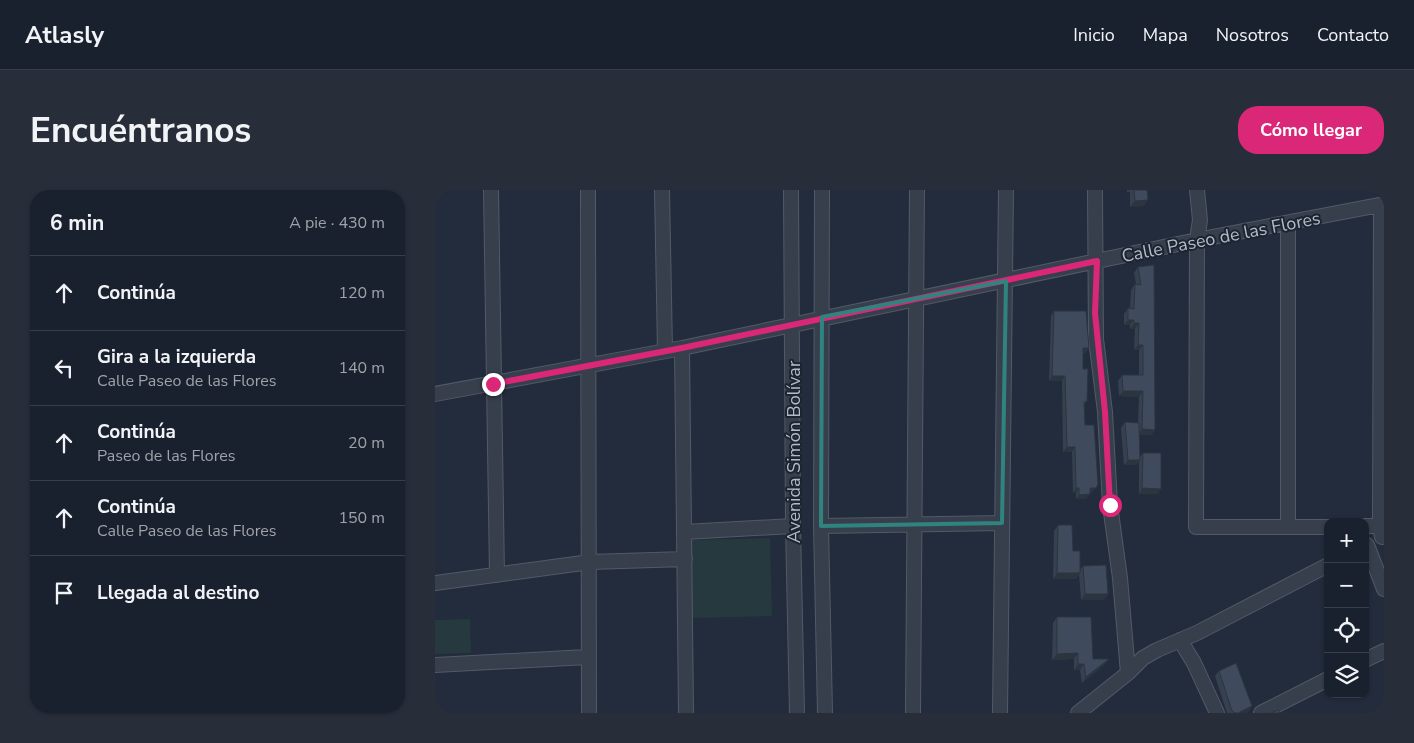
<!DOCTYPE html>
<html lang="es">
<meta charset="utf-8">
<style>
body{margin:0;font-family:"Nunito Sans",sans-serif;background:#272e3a;color:#f1f3f6}
.controls{position:absolute;right:15px;bottom:15px;display:grid;overflow:hidden;border-radius:10px;box-shadow:0 1px 4px #0004}
.controls button{width:45px;height:45px;display:grid;place-items:center;padding:0;border:0;border-bottom:1px solid #383e4a;background:#1a212e;color:#f1f3f6;font:25px sans-serif}
.stop{position:absolute;width:15px;height:15px;margin:-11px;border:4px solid #db2777;border-radius:50%;background:#fff}
.stop.end{background:#db2777;border-color:#fff;box-shadow:0 1px 5px #0008}
.list{margin:0;padding:0;list-style:none}
h2{display:flex;justify-content:space-between;align-items:center;height:65px;margin:0;padding:0 20px;font-size:21px}
h2 small{font-size:16px;font-weight:400;color:#9fa3aa}
.list li{display:grid;grid-template-columns:32px 1fr auto;gap:15px;align-items:center;box-sizing:border-box;height:75px;padding:0 20px;border-top:1px solid #383e4a}
.list b{display:block;font-size:19px;white-space:nowrap}
.list p{margin:0;font-size:16px;white-space:nowrap;color:#9fa3aa}
.list em{font-size:16px;font-style:normal;color:#9fa3aa}
.icon{flex:none;width:28px;height:28px;fill:none;stroke:currentColor;stroke-width:2;stroke-linecap:round;stroke-linejoin:round}
.map{position:relative;flex:none;width:949px;height:523px;overflow:hidden;border-radius:20px}
header{display:flex;align-items:center;gap:30px;box-sizing:border-box;height:70px;padding:0 25px;background:#1a212e;border-bottom:1px solid #383e4a}
header strong{font-size:24px}
nav{display:flex;gap:28px;margin-inline-start:auto;font-size:18px}
.intro{display:flex;align-items:center;justify-content:space-between;box-sizing:border-box;height:120px;padding:0 30px}
h1{margin:0;font-size:35px}
.button{padding:12px 22px;border-radius:20px;background:#db2777;color:#fff;font-size:18px;font-weight:700}
main{display:flex;gap:30px;padding:0 30px}
aside{flex:1;background:#1a212e;border-radius:20px;box-shadow:0 1px 4px #0004}
.map>svg:first-child{display:block}
.green{fill:#25393e}
.lines{fill:none;stroke-linecap:round;stroke-linejoin:round}
.minor-casing{stroke:#525a68;stroke-width:16}
.minor{stroke:#373f4d;stroke-width:14}
.wall{fill:#36404f}
.shaded-wall{fill:#2c3440}
.building{fill:#3f4a5c;stroke:#2c3440}
.route{stroke:#db2777;stroke-width:6}
.marked{fill:none;stroke:#308480;stroke-width:4;stroke-linejoin:round}
.labels{text-anchor:middle;stroke-width:4;stroke-linejoin:round;paint-order:stroke}
.street-label{font-size:18px;fill:#b3bac8;stroke:#1c2432}
</style>
<header>
<strong>Atlasly</strong>
<nav><a>Inicio</a><a>Mapa</a><a>Nosotros</a><a>Contacto</a></nav>
</header>
<div class="intro"><h1>Encuéntranos</h1><a class="button">Cómo llegar</a></div>
<main>
<aside>
<h2>6 min<small>A pie · 430 m</small></h2>
<ul class="list">
<li><svg class="icon" aria-label="ahead" viewBox="0 0 24 24"><path d="M12 20V5M6 11l6-6 6 6"/></svg><div><b>Continúa</b></div><em>120 m</em></li>
<li><svg class="icon" aria-label="left" viewBox="0 0 24 24"><path d="M17 20v-9H6M10 6l-5 5 5 5"/></svg><div><b>Gira a la izquierda</b><p>Calle Paseo de las Flores</p></div><em>140 m</em></li>
<li><svg class="icon" aria-label="ahead" viewBox="0 0 24 24"><path d="M12 20V5M6 11l6-6 6 6"/></svg><div><b>Continúa</b><p>Paseo de las Flores</p></div><em>20 m</em></li>
<li><svg class="icon" aria-label="ahead" viewBox="0 0 24 24"><path d="M12 20V5M6 11l6-6 6 6"/></svg><div><b>Continúa</b><p>Calle Paseo de las Flores</p></div><em>150 m</em></li>
<li><svg class="icon" aria-label="arrive" viewBox="0 0 24 24"><path d="M6 21V4h12l-3 4 3 4H6"/></svg><div><b>Llegada al destino</b></div></li>
</ul>
</aside>
<div class="map">
<svg width="949" height="523" viewBox="0 0 949 523">
<rect width="100%" height="100%" fill="#232c3d"/>
<path class="green" d="M 335,348 L 337,426 L 257,428 L 255,350 Z
M 35,429 L 36,463 L 0,464 L 0,430 Z"/>
<g class="lines">
<defs>
<path id="minor" d="M 56,0 L 62,385
M 153,0 L 154,523
M 227,0 L 230,161
M 356,0 L 358,336 L 362,523
M 387,0 L 386,336 L 390,523
M 660,0 L 661,149 L 670,222 L 675,315 L 685,388 L 693,483
M 762,0 L 765,30 L 762,50 L 761,337 L 893,337
M 946,15 L 945,336 L 947,347
M 247,158 L 251,523
M 0,204 L 247,158 L 762,50 L 949,14
M 386,336 L 567,333
M 930,336 L 945,336
M 853,337 L 853,34
M 249,342 L 358,336
M 932,355 L 949,399
M 0,393 L 155,372 L 250,369
M 745,450 L 759,473 L 782,523
M 930,470 L 949,461
M 0,475 L 152,467
M 478,523 L 482,0
M 565,523 L 571,0
M 643,523 L 693,483 L 708,468 L 722,460 L 762,443 L 893,375
M 826,523 L 893,489"/>
</defs>
<use href="#minor" class="minor-casing"/>
<use href="#minor" class="minor"/>
</g>
<path class="wall" d="M 692,0 L 712,0 L 709,16 L 695,17 L 695,2 L 692,2 Z
M 719,75 L 720,240 L 716,245 L 704,245 L 705,267 L 708,263 L 723,304 L 704,304 L 704,271 L 701,275 L 689,275 L 686,238 L 690,232 L 703,233 L 704,207 L 684,206 L 683,191 L 687,185 L 704,185 L 704,160 L 699,160 L 700,139 L 695,139 L 695,135 L 689,135 L 689,124 L 693,118 L 695,118 L 696,100 L 700,94 L 701,94 L 699,83 L 703,77 Z
M 619,121 L 654,158 L 650,163 L 648,163 L 648,179 L 652,211 L 649,215 L 650,235 L 657,302 L 655,303 L 651,309 L 641,309 L 641,303 L 638,303 L 637,262 L 628,262 L 627,191 L 614,191 L 616,126 Z
M 623,335 L 638,361 L 645,380 L 648,376 L 669,410 L 646,410 L 644,384 L 641,389 L 618,389 L 619,341 Z
M 622,427 L 658,469 L 674,469 L 669,475 L 647,493 L 645,480 L 639,480 L 639,469 L 617,470 L 618,433 Z
M 784,481 L 814,521 L 810,523 L 792,523 L 780,486 Z"/>
<path class="shaded-wall" d="M 713,10 L 709,16 L 695,17 L 700,11 Z
M 693,130 L 699,130 L 695,135 L 689,135 Z
M 699,133 L 704,133 L 700,139 L 695,139 Z
M 703,155 L 708,155 L 704,160 L 699,160 Z
M 648,158 L 654,158 L 650,163 L 644,163 Z
M 617,186 L 630,186 L 627,191 L 614,191 Z
M 688,201 L 708,201 L 704,207 L 684,206 Z
M 707,239 L 720,240 L 716,245 L 703,245 Z
M 632,257 L 640,257 L 637,262 L 628,262 Z
M 693,270 L 705,270 L 701,275 L 689,275 Z
M 663,294 L 657,302 L 651,303 L 655,298 Z
M 641,298 L 644,298 L 641,303 L 638,303 Z
M 707,298 L 726,299 L 723,304 L 704,304 Z
M 655,304 L 651,309 L 641,309 L 644,305 Z
M 622,383 L 645,383 L 641,389 L 618,389 Z
M 650,404 L 673,404 L 669,410 L 646,410 Z
M 643,463 L 639,469 L 617,470 L 622,464 Z
M 674,469 L 669,475 L 647,493 L 651,487 Z
M 643,474 L 649,474 L 645,480 L 639,480 Z
M 817,516 L 814,521 L 810,523 L 803,523 Z"/>
<path class="building" d="M 699,0 L 712,0 L 713,10 L 700,11 Z
M 719,75 L 720,240 L 707,239 L 708,201 L 688,201 L 687,185 L 708,185 L 708,155 L 703,155 L 704,133 L 699,133 L 699,130 L 693,130 L 693,118 L 699,119 L 700,94 L 706,95 L 703,77 Z
M 619,121 L 651,121 L 654,158 L 648,158 L 648,179 L 653,179 L 652,211 L 649,212 L 650,235 L 659,235 L 663,294 L 661,298 L 655,298 L 655,304 L 644,305 L 644,298 L 641,298 L 640,257 L 632,257 L 630,186 L 617,186 Z
M 690,232 L 704,233 L 705,270 L 693,270 Z
M 708,263 L 726,263 L 726,299 L 707,298 Z
M 623,335 L 637,335 L 638,361 L 645,361 L 645,383 L 622,383 Z
M 671,375 L 673,404 L 650,404 L 648,376 Z
M 622,427 L 656,427 L 658,469 L 674,469 L 651,487 L 649,474 L 643,474 L 643,463 L 622,464 Z
M 801,473 L 817,516 L 803,523 L 800,523 L 797,521 L 784,481 Z
M 843,520 L 845,523 L 836,523 Z"/>
<g class="lines">
<path class="route" d="M 58,194 L 247,158 L 662,71 L 660,123 L 670,222 L 675,315"/>
</g>
<path class="marked" d="M 571,91 L 567,333 L 386,336 L 387,127 Z"/>
<g class="labels">
<g class="street-label">
<text transform="translate(786 47) rotate(-11)" y="6">Calle Paseo de las Flores</text>
<text transform="translate(359 262) rotate(-90)" y="6">Avenida Simón Bolívar</text>
</g>
</g>
</svg>
<div class="controls">
<button>+</button>
<button>−</button>
<button><svg class="icon" aria-label="locate" viewBox="0 0 24 24"><circle cx="12" cy="12" r="6"/><path d="M12 2v4M12 18v4M2 12h4M18 12h4"/></svg></button>
<button><svg class="icon" aria-label="layers" viewBox="0 0 24 24"><path d="M12 4l9 5-9 5-9-5zM3 14l9 5 9-5"/></svg></button>
</div>
<div class="stop" style="left:675px;top:315px"></div>
<div class="stop end" style="left:58px;top:194px"></div>
</div>
</main>
